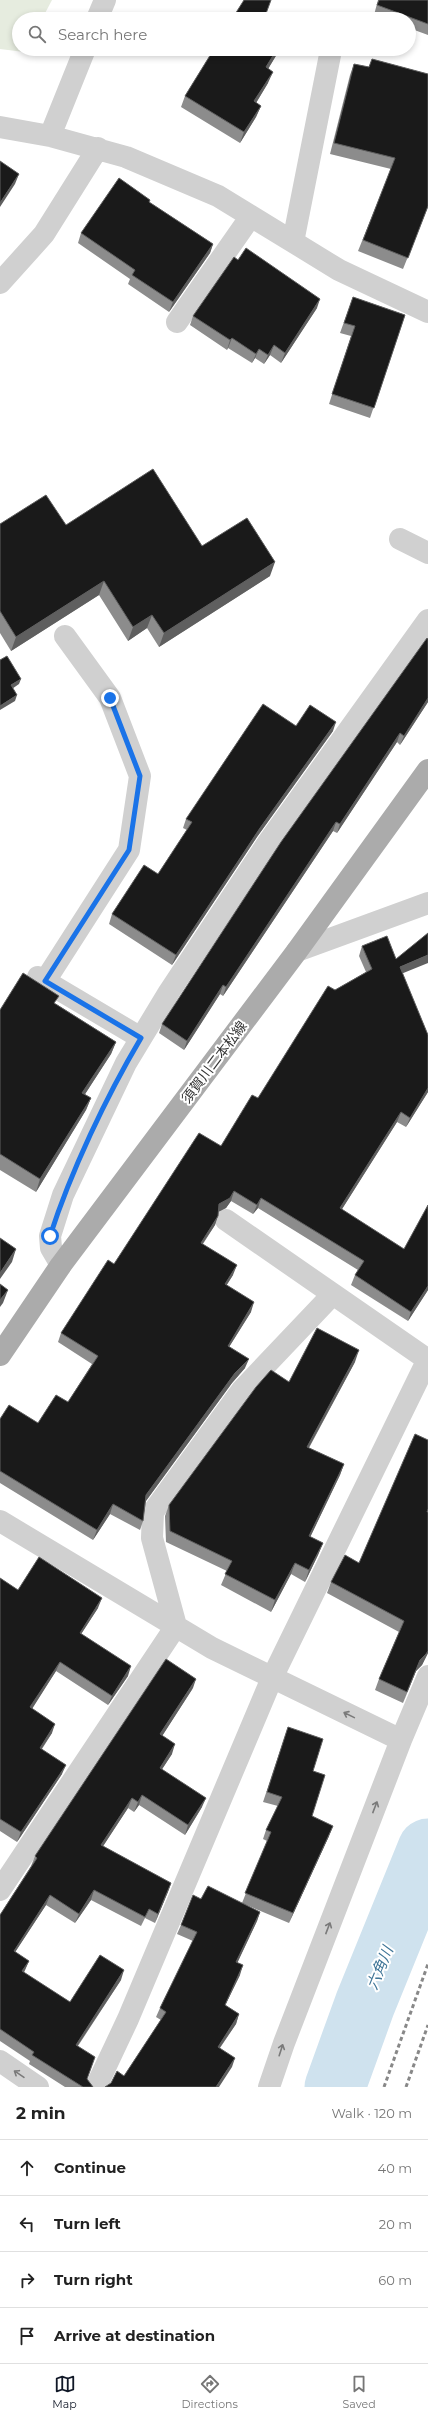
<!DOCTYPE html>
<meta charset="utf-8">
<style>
body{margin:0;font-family:Montserrat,"Noto Sans JP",sans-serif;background:#f6f6f6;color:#222}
.stop{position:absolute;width:12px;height:12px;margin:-9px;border:3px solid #1a73e8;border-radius:50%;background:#fff}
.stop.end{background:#1a73e8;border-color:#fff;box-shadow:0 1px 4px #0008}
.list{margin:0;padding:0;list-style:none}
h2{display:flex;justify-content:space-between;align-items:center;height:52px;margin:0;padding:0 16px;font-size:17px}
h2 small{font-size:13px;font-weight:400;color:#767676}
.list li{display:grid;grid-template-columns:26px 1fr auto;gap:12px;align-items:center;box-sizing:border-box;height:56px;padding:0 16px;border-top:1px solid #e0e0e0}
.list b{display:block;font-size:15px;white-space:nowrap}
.list em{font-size:13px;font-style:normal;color:#767676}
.icon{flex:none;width:22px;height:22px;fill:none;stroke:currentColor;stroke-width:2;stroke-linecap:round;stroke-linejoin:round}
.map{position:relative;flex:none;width:428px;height:2087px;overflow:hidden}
.search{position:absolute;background:#fff;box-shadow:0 2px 6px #0003;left:12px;right:12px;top:12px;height:44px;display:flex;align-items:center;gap:10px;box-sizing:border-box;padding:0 14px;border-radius:22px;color:#767676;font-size:15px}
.sheet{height:276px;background:#fff}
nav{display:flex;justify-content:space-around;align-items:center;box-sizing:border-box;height:56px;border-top:1px solid #e0e0e0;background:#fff;font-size:11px;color:#767676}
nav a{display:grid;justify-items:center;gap:2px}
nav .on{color:#111827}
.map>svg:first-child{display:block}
.green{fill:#e6ecdf}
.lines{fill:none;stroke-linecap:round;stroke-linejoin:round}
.river{stroke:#cfe2ee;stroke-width:61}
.minor{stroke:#d0d0d0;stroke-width:22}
.major{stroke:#ababab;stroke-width:22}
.rail{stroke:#888;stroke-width:3;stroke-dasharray:4 3;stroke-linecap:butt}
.wall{fill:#8c8c8c}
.shaded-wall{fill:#5f5f5f}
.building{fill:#1a1a1a;stroke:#5f5f5f}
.oneway{stroke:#7a7a7a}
.route{stroke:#1a73e8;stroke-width:5}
.labels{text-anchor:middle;stroke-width:4;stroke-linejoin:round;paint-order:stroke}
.street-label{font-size:14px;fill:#333;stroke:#fff}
.water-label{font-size:15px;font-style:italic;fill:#3f7597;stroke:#fff}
</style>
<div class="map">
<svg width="428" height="2087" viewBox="0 0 428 2087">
<rect width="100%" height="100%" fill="#fff"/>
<path class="green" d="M 0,0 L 52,0 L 42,19 L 19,19 L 19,49 L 26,49 L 24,52 L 0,49 Z"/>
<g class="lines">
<path class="river" d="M 335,2087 L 365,2004 L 428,1849"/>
<path class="minor" d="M 97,19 L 105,0
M 0,127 L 50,136 L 126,157 L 218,196 L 339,270 L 428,312
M 50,136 L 85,49
M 293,242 L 330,55
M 0,283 L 44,234 L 98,148
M 177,322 L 251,216
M 400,539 L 428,553
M 297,951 L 428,903
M 38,977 L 141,1038
M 45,981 L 129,850 L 140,776 L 110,698 L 65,636
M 226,1220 L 428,1360
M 61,1265 L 51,1248 L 50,1236 L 63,1195 L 126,1063 L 169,992 L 267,844 L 428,620
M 0,1521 L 212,1648 L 401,1740 L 284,2043 L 269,2087
M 401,1740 L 428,1676
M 0,1890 L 176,1626 L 152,1538 L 153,1512 L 242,1390 L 333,1294
M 0,2061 L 38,2087
M 96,2087 L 128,2019 L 272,1678 L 428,1359"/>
<path class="major" d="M 0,1355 L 61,1265 L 297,951 L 428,770"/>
<path class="rail" d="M 384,2087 L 428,1964
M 406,2087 L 428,2025"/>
</g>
<path class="wall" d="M 378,0 L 428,0 L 428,35 L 409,28 L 409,19 L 384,19 L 374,15 Z
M 214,49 L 280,49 L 268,69 L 268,83 L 256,103 L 261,106 L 256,117 L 240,143 L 181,107 L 185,96 Z
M 372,59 L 428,74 L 428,207 L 403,269 L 358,251 L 391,169 L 330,154 L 350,75 L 354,64 L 369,67 Z
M 149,202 L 213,244 L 210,253 L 169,312 L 128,284 L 130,279 L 78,243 L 81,233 Z
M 353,297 L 405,315 L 370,418 L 329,404 L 351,336 L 340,333 Z
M 317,308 L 281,363 L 270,355 L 264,364 L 255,358 L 252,363 L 228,348 L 227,350 L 190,325 L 193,316 Z
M 0,524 L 66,525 L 202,546 L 270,576 L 159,647 L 147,628 L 128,641 L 99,595 L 11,651 L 0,633 Z
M 428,639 L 428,702 L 400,745 L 397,742 L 337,833 L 333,831 L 223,996 L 220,994 L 184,1050 L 159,1033 L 162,1024 Z
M 296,726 L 333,731 L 257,837 L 172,965 L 109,924 L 112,914 L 158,874 L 187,830 L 183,828 L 186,819 Z
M 362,946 L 402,973 L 428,1035 L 428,1092 L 406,1127 L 397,1122 L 342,1209 L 428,1290 L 408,1321 L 351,1285 L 355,1275 L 358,1270 L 258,1208 L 253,1214 L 231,1201 L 226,1208 L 218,1212 L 215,1225 L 203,1244 L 233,1275 L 226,1286 L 251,1312 L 229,1347 L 245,1368 L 232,1383 L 146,1501 L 143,1521 L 140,1530 L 110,1514 L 93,1540 L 0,1483 L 0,1419 L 38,1423 L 68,1402 L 92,1364 L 58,1342 L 61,1333 L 114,1264 L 221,1146 L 258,1098 L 335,990 L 366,972 L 359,956 Z
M 56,1004 L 116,1042 L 111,1054 L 85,1094 L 91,1098 L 86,1110 L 36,1192 L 0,1170 L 0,1010 Z
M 355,1362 L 309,1448 L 344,1464 L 340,1475 L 310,1537 L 323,1543 L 318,1555 L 305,1582 L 291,1574 L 271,1612 L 221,1585 L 227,1571 L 166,1542 L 165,1516 L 169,1505 L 289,1382 Z
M 428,1512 L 428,1653 L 422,1665 L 416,1671 L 403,1703 L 375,1690 L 379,1679 L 399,1632 L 327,1593 L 331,1582 L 359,1563 Z
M 0,1578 L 18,1590 L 98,1608 L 81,1634 L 128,1676 L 108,1705 L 56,1671 L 32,1708 L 52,1733 L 42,1749 L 62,1774 L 17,1842 L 0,1831 Z
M 193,1688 L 162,1736 L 172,1754 L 162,1769 L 202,1807 L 185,1835 L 139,1805 L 134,1812 L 128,1808 L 103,1846 L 171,1883 L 155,1923 L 145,1918 L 141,1926 L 91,1900 L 75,1923 L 46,1905 L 15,1952 L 29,1961 L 25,1970 L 24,1973 L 70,2002 L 121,1980 L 78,2046 L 87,2079 L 93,2087 L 65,2087 L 29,2064 L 30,2061 L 0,2041 L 0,1915 L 31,1866 L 35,1856 Z
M 288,1727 L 313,1771 L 312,1816 L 329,1836 L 289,1923 L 244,1904 L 260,1912 L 257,1921 L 237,1963 L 240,1975 L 225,2005 L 239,2014 L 236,2024 L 220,2048 L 232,2067 L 124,2076 L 161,2020 L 156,2017 L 160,2008 L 193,1941 L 177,1934 L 181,1925 L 201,1899 L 242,1903 L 267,1841 L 263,1839 L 266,1830 L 278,1806 L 263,1802 Z"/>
<path class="shaded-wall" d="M 277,49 L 280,49 L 262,79 L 266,67 Z
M 273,72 L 268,83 L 250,113 L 254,101 Z
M 261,106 L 256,117 L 240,143 L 244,132 Z
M 19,174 L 15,184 L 0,207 L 0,203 Z
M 213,244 L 210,253 L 169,312 L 173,302 Z
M 320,299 L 317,308 L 281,363 L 285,353 Z
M 232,338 L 228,348 L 227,350 L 230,340 Z
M 274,345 L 270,355 L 264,364 L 268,355 Z
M 259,349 L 255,358 L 252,363 L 256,354 Z
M 275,562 L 270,576 L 159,647 L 164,633 Z
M 104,581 L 99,595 L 11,651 L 16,637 Z
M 152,615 L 147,628 L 128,641 L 133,627 Z
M 21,679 L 19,684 L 9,691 L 11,685 Z
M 17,695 L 15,701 L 0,710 L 0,706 Z
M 428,698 L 428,702 L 400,745 L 404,736 Z
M 336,722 L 333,731 L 257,837 L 172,965 L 176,955 L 260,828 Z
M 400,733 L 397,742 L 337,833 L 340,824 Z
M 336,822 L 333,831 L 223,996 L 226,987 Z
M 428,955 L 428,963 L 396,976 L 400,967 Z
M 223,985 L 220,994 L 184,1050 L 187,1041 Z
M 116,1042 L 111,1054 L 78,1105 L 82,1093 Z
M 428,1088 L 428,1092 L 406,1127 L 410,1118 Z
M 91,1098 L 86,1110 L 36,1192 L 40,1179 Z
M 401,1112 L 397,1122 L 337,1217 L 340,1208 Z
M 234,1191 L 231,1201 L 226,1208 L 216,1213 L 219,1204 Z
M 261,1198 L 258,1208 L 253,1214 L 257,1205 Z
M 218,1216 L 215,1225 L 197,1252 L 201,1243 Z
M 16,1249 L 12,1262 L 0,1279 L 0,1273 Z
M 237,1265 L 233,1275 L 221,1294 L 225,1284 Z
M 428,1286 L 428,1290 L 408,1321 L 411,1312 Z
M 8,1290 L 3,1303 L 0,1307 L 0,1300 Z
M 254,1302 L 251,1312 L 224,1355 L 228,1346 Z
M 359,1350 L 355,1362 L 303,1458 L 307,1447 Z
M 249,1359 L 245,1368 L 232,1383 L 143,1505 L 146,1495 L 235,1373 Z
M 344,1464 L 340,1475 L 305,1548 L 309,1536 Z
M 113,1504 L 110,1514 L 93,1540 L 97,1530 Z
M 323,1543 L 318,1555 L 305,1582 L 309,1570 Z
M 295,1563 L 291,1574 L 271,1612 L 275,1600 Z
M 102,1598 L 98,1608 L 76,1642 L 80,1633 Z
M 428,1651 L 428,1653 L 422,1665 L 416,1671 L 403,1703 L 420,1660 Z
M 60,1662 L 56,1671 L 27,1717 L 30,1707 Z
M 131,1666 L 128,1676 L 108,1705 L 112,1696 Z
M 196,1679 L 193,1688 L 157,1744 L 160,1734 Z
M 55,1724 L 52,1733 L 36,1757 L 40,1748 Z
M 175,1744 L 172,1754 L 157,1777 L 160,1768 Z
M 66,1765 L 62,1774 L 17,1842 L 21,1832 Z
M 142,1795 L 139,1805 L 134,1812 L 138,1802 Z
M 132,1798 L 128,1808 L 98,1854 L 101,1845 Z
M 206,1798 L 202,1807 L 185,1835 L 188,1825 Z
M 333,1826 L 329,1836 L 289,1923 L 293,1913 Z
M 171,1883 L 168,1892 L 155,1923 L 158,1914 Z
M 94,1890 L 91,1900 L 75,1923 L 79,1914 Z
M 50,1895 L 46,1905 L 10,1960 L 14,1951 Z
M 260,1912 L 257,1921 L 233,1972 L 236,1962 Z
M 29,1961 L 25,1970 L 18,1981 L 22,1971 Z
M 243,1965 L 240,1975 L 221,2014 L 225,2005 Z
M 124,1970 L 121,1980 L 72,2054 L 76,2045 Z
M 239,2014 L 236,2024 L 214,2056 L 218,2047 Z
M 235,2058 L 232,2067 L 219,2087 L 216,2087 Z"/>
<path class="building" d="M 244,0 L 271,0 L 264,19 L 232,19 Z
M 379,0 L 428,0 L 428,24 L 377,5 Z
M 214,49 L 277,49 L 266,67 L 273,72 L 254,101 L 261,106 L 244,132 L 185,96 Z
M 372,59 L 428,74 L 428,206 L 408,258 L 363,240 L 395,158 L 334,143 L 354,64 L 369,67 Z
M 0,161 L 19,174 L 0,203 Z
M 119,178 L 150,200 L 149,202 L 213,244 L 173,302 L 132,275 L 135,270 L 81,233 Z
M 246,248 L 320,299 L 285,353 L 274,345 L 268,355 L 259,349 L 256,354 L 232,338 L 230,340 L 193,316 L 234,257 L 238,260 Z
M 353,297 L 405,315 L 374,408 L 332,394 L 355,326 L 344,323 Z
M 153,469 L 202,546 L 247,518 L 275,562 L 164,633 L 152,615 L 133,627 L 104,581 L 16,637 L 0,611 L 0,524 L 46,495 L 66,525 Z
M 427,638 L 428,639 L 428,698 L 404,736 L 400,733 L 340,824 L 336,822 L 226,987 L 223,985 L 187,1041 L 162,1024 L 281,842 Z
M 7,656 L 21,679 L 11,685 L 17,695 L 0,706 L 0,660 Z
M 263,704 L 296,726 L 310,705 L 336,722 L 260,828 L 176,955 L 112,914 L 144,865 L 158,874 L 192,822 L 186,819 Z
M 428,933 L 428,955 L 400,967 L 428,1035 L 428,1088 L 410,1118 L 401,1112 L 340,1208 L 404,1249 L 428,1205 L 428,1286 L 411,1312 L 355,1275 L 364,1261 L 261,1198 L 257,1205 L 234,1191 L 230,1198 L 219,1204 L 218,1216 L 201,1243 L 237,1265 L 225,1284 L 254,1302 L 228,1346 L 249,1359 L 235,1373 L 146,1495 L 143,1521 L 113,1504 L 97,1530 L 0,1471 L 0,1419 L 9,1405 L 38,1423 L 56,1395 L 68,1402 L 98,1356 L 61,1333 L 108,1260 L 114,1264 L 199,1133 L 221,1146 L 252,1095 L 258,1098 L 328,986 L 335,990 L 372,969 L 362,946 L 387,936 L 396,959 Z
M 23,973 L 59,996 L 54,1003 L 116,1042 L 82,1093 L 91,1098 L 40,1179 L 0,1154 L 0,1010 Z
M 0,1238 L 16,1249 L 0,1273 Z
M 0,1284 L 8,1290 L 0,1300 Z
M 317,1328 L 359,1350 L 307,1447 L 344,1464 L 309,1536 L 323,1543 L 309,1570 L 295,1563 L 275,1600 L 225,1574 L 232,1561 L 170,1531 L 169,1505 L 256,1387 L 271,1370 L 289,1382 Z
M 415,1434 L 428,1440 L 428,1509 L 427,1512 L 428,1512 L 428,1651 L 426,1654 L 420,1660 L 407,1692 L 379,1679 L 404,1621 L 331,1582 L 345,1555 L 359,1563 Z
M 39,1557 L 102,1598 L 80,1633 L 131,1666 L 112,1696 L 60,1662 L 30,1707 L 55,1724 L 40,1748 L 66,1765 L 21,1832 L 0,1819 L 0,1578 L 18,1590 Z
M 166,1659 L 196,1679 L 160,1734 L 175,1744 L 160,1768 L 206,1798 L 188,1825 L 142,1795 L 138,1802 L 132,1798 L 101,1845 L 171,1883 L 158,1914 L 149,1909 L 145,1917 L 94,1890 L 79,1914 L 50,1895 L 14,1951 L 29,1961 L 22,1971 L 70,2002 L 100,1955 L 124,1970 L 76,2045 L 95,2057 L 87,2079 L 93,2087 L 83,2087 L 32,2055 L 34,2052 L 0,2029 L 0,1915 L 37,1858 L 35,1856 Z
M 288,1727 L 323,1739 L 313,1771 L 325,1775 L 312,1816 L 333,1826 L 293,1913 L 245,1893 L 271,1832 L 266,1830 L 282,1797 L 267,1792 Z
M 208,1886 L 260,1912 L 236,1962 L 243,1965 L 225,2005 L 239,2014 L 218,2047 L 235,2058 L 216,2087 L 105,2087 L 111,2083 L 117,2071 L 124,2076 L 166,2012 L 160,2008 L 197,1932 L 181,1925 L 193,1895 L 201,1899 Z"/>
<defs><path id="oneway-shaft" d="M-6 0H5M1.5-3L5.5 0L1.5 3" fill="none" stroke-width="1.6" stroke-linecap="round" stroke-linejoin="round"/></defs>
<g class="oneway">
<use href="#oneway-shaft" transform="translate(349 1715) rotate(-154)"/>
<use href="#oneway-shaft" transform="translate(375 1807) rotate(-69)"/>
<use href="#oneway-shaft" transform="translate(328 1928) rotate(-69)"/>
<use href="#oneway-shaft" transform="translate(281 2050) rotate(-72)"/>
<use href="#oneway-shaft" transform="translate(19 2074) rotate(-146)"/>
</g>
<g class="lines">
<path class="route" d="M 50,1236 C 71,1171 106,1097 141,1038 L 45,981 L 129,850 L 140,776 L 110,698"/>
</g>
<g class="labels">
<g class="street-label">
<text transform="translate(214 1062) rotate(-53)" y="5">須賀川二本松線</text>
</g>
<g class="water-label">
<text transform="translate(380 1968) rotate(-68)" y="5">六角川</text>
</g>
</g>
</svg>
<div class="stop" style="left:50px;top:1236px"></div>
<div class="stop end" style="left:110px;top:698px"></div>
<div class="search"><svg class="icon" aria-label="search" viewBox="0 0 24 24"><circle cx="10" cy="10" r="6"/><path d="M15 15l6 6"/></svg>Search here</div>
</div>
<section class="sheet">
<h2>2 min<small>Walk · 120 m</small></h2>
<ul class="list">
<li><svg class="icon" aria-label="ahead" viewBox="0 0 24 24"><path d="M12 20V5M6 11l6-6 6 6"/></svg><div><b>Continue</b></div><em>40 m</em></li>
<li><svg class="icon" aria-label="left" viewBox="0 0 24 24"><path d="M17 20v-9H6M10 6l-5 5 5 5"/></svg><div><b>Turn left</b></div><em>20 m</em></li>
<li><svg class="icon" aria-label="right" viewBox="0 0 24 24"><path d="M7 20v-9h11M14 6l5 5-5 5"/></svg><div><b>Turn right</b></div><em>60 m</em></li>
<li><svg class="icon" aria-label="arrive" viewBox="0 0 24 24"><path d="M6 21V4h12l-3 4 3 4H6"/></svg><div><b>Arrive at destination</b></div></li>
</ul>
</section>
<nav>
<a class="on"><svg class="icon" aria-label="map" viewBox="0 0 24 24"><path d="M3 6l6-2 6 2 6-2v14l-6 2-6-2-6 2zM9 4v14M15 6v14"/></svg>Map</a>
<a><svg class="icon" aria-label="directions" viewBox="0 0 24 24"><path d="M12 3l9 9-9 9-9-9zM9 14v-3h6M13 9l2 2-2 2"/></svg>Directions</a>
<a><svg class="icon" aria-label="saved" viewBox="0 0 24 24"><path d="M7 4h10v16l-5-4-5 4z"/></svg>Saved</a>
</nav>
